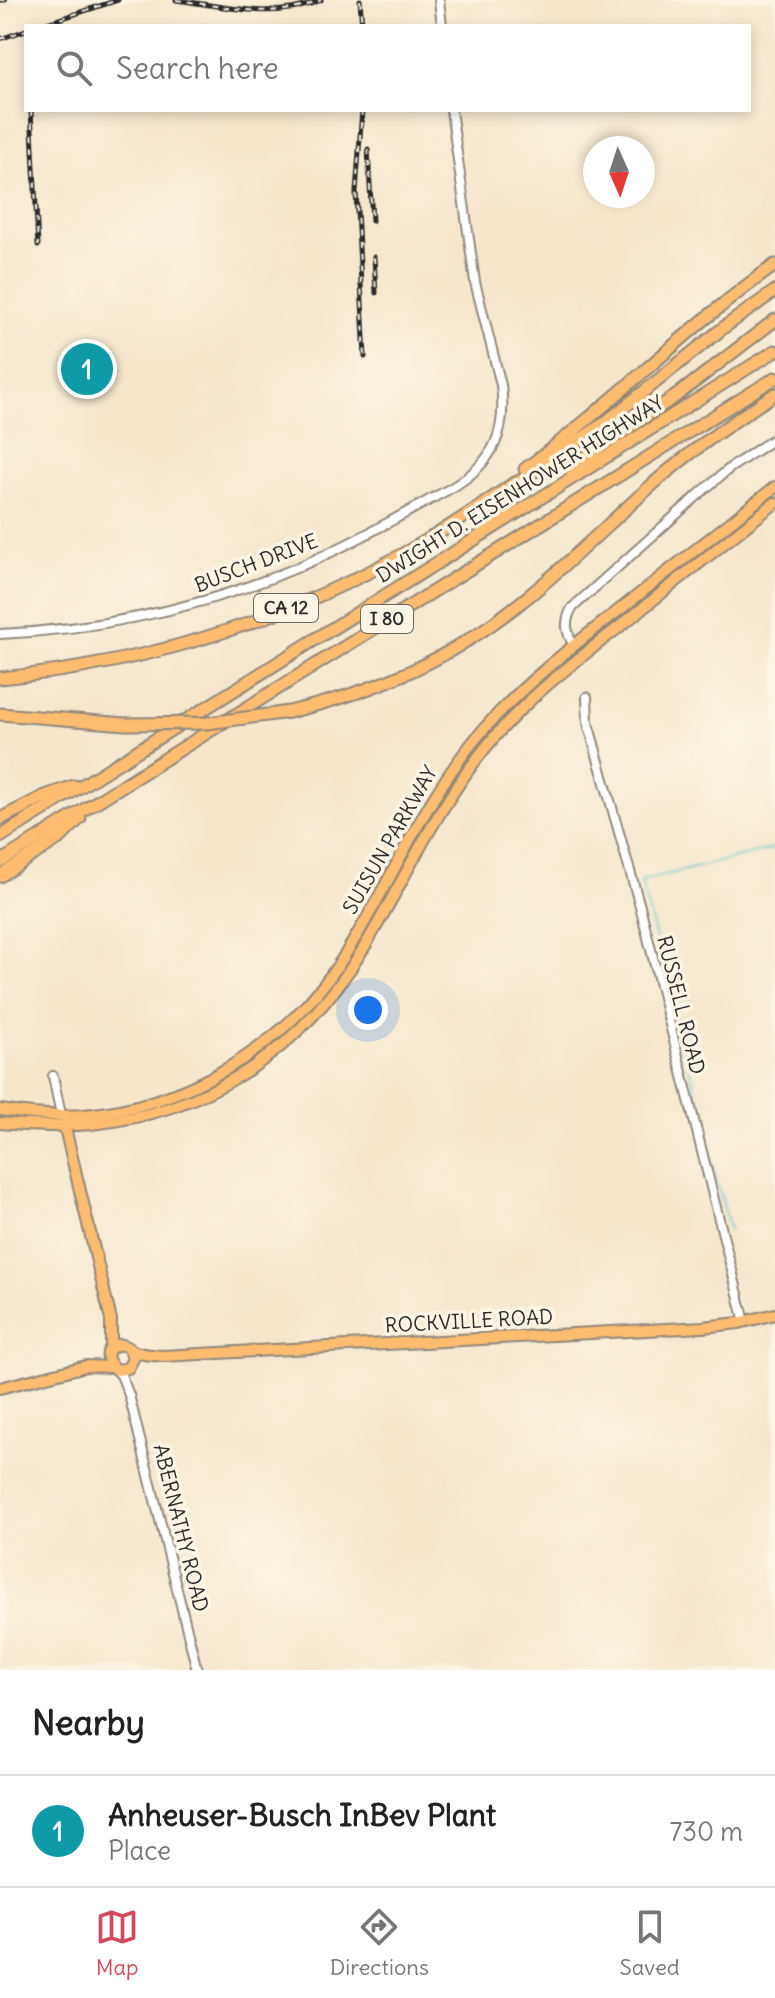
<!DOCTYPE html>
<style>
body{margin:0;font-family:Delius,sans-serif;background:#f6f6f6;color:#222}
.compass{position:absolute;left:583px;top:136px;width:72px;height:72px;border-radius:50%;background:#fff;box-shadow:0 4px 12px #0003;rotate:177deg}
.you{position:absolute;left:368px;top:1010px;width:28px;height:28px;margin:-20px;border:6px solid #fff;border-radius:50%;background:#1a73e8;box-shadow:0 0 0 12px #1a73e833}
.badge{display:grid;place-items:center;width:52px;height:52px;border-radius:50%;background:#d1495b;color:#fff;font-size:26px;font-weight:700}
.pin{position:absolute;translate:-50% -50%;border:4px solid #fff;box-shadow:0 2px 8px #0006}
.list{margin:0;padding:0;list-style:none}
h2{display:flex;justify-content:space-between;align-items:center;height:104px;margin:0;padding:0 32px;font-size:34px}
h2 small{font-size:26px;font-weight:400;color:#767676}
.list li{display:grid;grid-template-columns:52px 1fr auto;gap:24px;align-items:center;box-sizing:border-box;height:112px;padding:0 32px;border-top:2px solid #e0e0e0}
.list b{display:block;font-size:30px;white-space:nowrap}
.list p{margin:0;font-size:26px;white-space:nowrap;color:#767676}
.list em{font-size:26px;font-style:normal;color:#767676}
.icon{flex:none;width:44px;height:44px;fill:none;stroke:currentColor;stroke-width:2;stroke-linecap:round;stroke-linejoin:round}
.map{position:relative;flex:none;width:775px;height:1670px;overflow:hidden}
.search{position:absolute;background:#fff;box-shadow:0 4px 12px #0003;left:24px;right:24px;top:24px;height:88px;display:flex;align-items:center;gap:20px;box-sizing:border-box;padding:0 28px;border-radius:0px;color:#767676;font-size:30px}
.sheet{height:216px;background:#fff}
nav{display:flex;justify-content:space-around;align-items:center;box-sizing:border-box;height:112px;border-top:2px solid #e0e0e0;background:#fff;font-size:22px;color:#767676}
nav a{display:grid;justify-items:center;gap:4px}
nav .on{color:#d1495b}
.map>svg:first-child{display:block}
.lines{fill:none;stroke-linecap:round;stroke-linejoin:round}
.stream{stroke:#53bfcd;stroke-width:2}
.minor-casing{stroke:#90887c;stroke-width:12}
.major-casing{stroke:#90887c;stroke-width:14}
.highway-casing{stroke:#90887c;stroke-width:15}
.minor{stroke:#fff;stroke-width:8}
.major{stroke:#fdbc6f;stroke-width:10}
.highway{stroke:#fdbc6f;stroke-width:11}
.rail-casing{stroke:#2b2b2b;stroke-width:5}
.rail{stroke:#fcf5e5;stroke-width:2;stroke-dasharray:6;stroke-linecap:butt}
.highway-bridge-casing{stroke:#90887c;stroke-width:15;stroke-linecap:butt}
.highway-bridge{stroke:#fdbc6f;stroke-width:11}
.labels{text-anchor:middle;stroke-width:7;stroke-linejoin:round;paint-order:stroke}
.shield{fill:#fcf5e5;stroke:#6a6863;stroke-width:2}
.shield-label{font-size:18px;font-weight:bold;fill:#2b2b2b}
.street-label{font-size:20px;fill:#2b2b2b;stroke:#fcf5e5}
</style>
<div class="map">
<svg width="775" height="1670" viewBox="0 0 775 1670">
<rect width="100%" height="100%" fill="#fcf5e5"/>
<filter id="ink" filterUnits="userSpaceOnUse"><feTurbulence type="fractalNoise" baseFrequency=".0125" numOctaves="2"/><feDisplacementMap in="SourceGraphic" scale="16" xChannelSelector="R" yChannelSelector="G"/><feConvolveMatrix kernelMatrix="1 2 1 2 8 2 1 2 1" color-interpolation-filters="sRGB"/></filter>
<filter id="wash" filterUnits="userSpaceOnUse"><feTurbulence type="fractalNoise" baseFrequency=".006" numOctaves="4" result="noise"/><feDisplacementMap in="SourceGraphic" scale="32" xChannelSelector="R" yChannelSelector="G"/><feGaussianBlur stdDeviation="1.8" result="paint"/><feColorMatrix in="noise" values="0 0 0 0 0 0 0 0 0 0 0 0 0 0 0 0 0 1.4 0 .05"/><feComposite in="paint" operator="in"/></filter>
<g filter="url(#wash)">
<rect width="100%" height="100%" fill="#f5e6cc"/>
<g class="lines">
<path class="stream" d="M 703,1121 L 641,881 L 775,848
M 704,1132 L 730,1231"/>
</g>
</g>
<g filter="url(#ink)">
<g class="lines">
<defs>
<path id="minor" d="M 439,0 L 442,26
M 0,634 C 102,629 202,608 296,568 C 350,545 402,515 453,487 C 494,462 507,432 501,385 L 475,282 L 451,110
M 574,646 C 566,632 564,622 572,608 L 705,489 L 730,468 L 775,438
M 587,697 L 588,723 L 641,910 L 745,1322
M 53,1076 L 61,1115
M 116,1370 L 121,1375 L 129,1395 L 197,1670"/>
<path id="major" d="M 0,1110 C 27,1114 57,1117 84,1115 C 184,1106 280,1050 337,967 C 389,890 421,801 483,730 C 524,683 574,645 623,607 C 674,567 724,527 775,487
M 0,1123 C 154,1140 284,1081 365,946 C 406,877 439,802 492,740 C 530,695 577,660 623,624 C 674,583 724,543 775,503
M 64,1124 L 111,1320 L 111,1348
M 130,1349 L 133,1359 L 128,1368 L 118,1370 C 108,1365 101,1350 117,1345 C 126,1343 129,1350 136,1352 C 143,1355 155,1355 163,1356 L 703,1327 L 739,1323 L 775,1314
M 0,1388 L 86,1366 L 111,1367"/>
<path id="highway" d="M 525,469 C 612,405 687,327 775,265
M 572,474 L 587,456 L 676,396 L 775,320
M 0,678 C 154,664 310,613 442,531 C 466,516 490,500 513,484 L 520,481 L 606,422 L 723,328 L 775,291
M 289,712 C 352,697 414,675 468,640 C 542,594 601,528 667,472 C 701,444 738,418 775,394
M 0,714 L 126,724
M 0,819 L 45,796 L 74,786
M 0,837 L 775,351
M 0,862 L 775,378
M 0,876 L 61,837 L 80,818"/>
</defs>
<use href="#minor" class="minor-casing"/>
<use href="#major" class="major-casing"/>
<use href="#highway" class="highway-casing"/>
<use href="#minor" class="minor"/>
<use href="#major" class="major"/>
<use href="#highway" class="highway"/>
<defs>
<path id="rail" d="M 0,0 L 5,0
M 176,0 C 223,6 276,21 321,0
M 360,0 L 362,26
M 38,26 L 118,0
M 0,39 L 26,30
M 31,110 L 38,246
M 362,110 L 356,192 L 365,357
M 368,149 L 372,221
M 374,257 L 376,293"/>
</defs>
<use href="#rail" class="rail-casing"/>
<use href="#rail" class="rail"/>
<defs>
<path id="highway-bridge" d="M 126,724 L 208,723 L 289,712"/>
</defs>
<use href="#highway-bridge" class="highway-bridge-casing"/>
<use href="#highway-bridge" class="highway-bridge"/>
</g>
</g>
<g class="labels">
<g class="shield">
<rect x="254" y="594" width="64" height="28" rx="6"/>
<rect x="361" y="605" width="52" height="28" rx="6"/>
</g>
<g class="shield-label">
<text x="286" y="614">CA 12</text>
<text x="387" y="625">I 80</text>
</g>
<g class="street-label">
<text transform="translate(520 489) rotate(-32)" y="7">DWIGHT D. EISENHOWER HIGHWAY</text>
<text transform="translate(256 563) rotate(-21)" y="7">BUSCH DRIVE</text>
<text transform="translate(390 840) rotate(-60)" y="7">SUISUN PARKWAY</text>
<text transform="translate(681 1005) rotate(76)" y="7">RUSSELL ROAD</text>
<text transform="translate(469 1321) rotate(-3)" y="7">ROCKVILLE ROAD</text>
<text transform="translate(181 1528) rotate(76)" y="7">ABERNATHY ROAD</text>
</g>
</g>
</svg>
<svg class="compass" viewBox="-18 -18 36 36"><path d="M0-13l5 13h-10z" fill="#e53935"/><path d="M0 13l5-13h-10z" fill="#767676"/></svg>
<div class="you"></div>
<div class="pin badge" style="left:87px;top:369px;background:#0f9aa8">1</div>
<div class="search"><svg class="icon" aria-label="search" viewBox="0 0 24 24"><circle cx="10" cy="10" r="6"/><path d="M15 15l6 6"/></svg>Search here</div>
</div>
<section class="sheet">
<h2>Nearby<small></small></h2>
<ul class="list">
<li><span class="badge" style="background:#0f9aa8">1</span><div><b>Anheuser-Busch InBev Plant</b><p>Place</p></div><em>730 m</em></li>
</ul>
</section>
<nav>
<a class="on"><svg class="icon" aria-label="map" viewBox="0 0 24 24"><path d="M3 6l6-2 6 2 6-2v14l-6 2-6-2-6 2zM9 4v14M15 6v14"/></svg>Map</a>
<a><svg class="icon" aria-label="directions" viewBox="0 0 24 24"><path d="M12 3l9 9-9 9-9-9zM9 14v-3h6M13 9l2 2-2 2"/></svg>Directions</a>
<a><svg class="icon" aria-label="saved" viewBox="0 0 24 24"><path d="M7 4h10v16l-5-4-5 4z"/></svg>Saved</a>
</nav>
